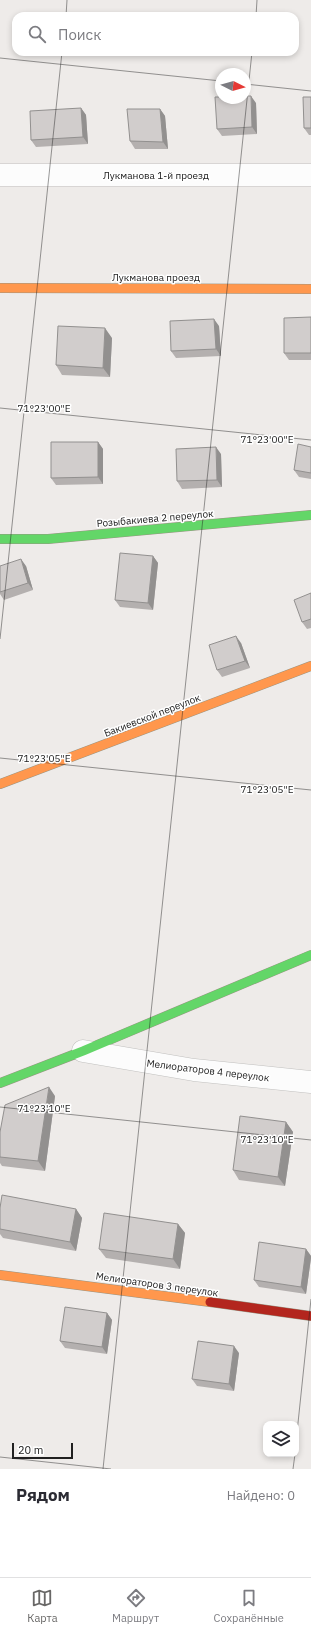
<!DOCTYPE html>
<html lang="ru">
<meta charset="utf-8">
<style>
body{margin:0;font-family:"IBM Plex Sans",sans-serif;background:#f7f7f7;color:#2b2b33}
.controls{position:absolute;right:12px;bottom:12px;display:grid;overflow:hidden;border-radius:8px;box-shadow:0 2px 6px #0003}
.controls button{width:36px;height:36px;display:grid;place-items:center;padding:0;border:0;border-bottom:1px solid #e1e1e2;background:#fff;color:#2b2b33;font:20px sans-serif}
.compass{position:absolute;left:215px;top:68px;width:36px;height:36px;border-radius:50%;background:#fff;box-shadow:0 2px 6px #0003;rotate:96deg}
.scale{position:absolute;left:12px;bottom:10px;width:61px;box-sizing:border-box;padding-left:4px;border:2px solid #202020;border-top:0;font-size:11px;line-height:14px;white-space:nowrap;color:#202020;-webkit-text-stroke:3px #fff;paint-order:stroke}
.list{margin:0;padding:0;list-style:none}
h2{display:flex;justify-content:space-between;align-items:center;height:52px;margin:0;padding:0 16px;font-size:17px}
h2 small{font-size:13px;font-weight:400;color:#7c7c81}
.icon{flex:none;width:22px;height:22px;fill:none;stroke:currentColor;stroke-width:2;stroke-linecap:round;stroke-linejoin:round}
.map{position:relative;flex:none;width:311px;height:1469px;overflow:hidden}
.search{position:absolute;background:#fff;box-shadow:0 2px 6px #0003;left:12px;right:12px;top:12px;height:44px;display:flex;align-items:center;gap:10px;box-sizing:border-box;padding:0 14px;border-radius:12px;color:#7c7c81;font-size:15px}
.sheet{height:108px;background:#fff}
nav{display:flex;justify-content:space-around;align-items:center;box-sizing:border-box;height:56px;border-top:1px solid #e1e1e2;background:#fff;font-size:11px;color:#7c7c81}
nav a{display:grid;justify-items:center;gap:2px}
nav .on{color:#686766}
.map>svg:first-child{display:block}
.lines{fill:none;stroke-linecap:round;stroke-linejoin:round}
.street-casing{stroke:#c1c0bf;stroke-width:23}
.fast-casing{stroke:#989482;stroke-width:10}
.slow-casing{stroke:#989482;stroke-width:10}
.jam-casing{stroke:#989482;stroke-width:10}
.street{stroke:#fcfcfc;stroke-width:22}
.fast{stroke:#63d668;stroke-width:9}
.slow{stroke:#ff974d;stroke-width:9}
.jam{stroke:#b3261e;stroke-width:9}
.wall{fill:#b4b0af}
.shaded-wall{fill:#92908f}
.building{fill:#d1cdcc;stroke:#92908f}
.ticks{fill:none;stroke:#202020;stroke-width:1;stroke-opacity:0.45}
.labels{text-anchor:middle;stroke-width:3;stroke-linejoin:round;paint-order:stroke}
.street-label{font-size:10px;fill:#202020;stroke:#fff}
.ticks-label{font-size:10px;text-anchor:middle;fill:#202020;stroke:#fff;stroke-width:3;stroke-linejoin:round;paint-order:stroke}
</style>
<div class="map">
<svg width="311" height="1469" viewBox="0 0 311 1469">
<rect width="100%" height="100%" fill="#eeebe9"/>
<g class="lines">
<defs>
<path id="street" d="M 0,175 L 311,175
M 83,1051 L 194,1070 L 311,1082"/>
<path id="fast" d="M 0,539 L 48,539 L 311,515
M 0,1083 L 83,1051 L 311,955"/>
<path id="slow" d="M 0,288 L 311,289
M 0,784 L 311,666
M 0,1275 L 210,1302"/>
<path id="jam" d="M 210,1302 L 311,1316"/>
</defs>
<use href="#street" class="street-casing"/>
<use href="#fast" class="fast-casing"/>
<use href="#slow" class="slow-casing"/>
<use href="#jam" class="jam-casing"/>
<use href="#street" class="street"/>
<use href="#fast" class="fast"/>
<use href="#slow" class="slow"/>
<use href="#jam" class="jam"/>
</g>
<path class="wall" d="M 311,97 L 311,135 L 309,135 L 304,128 Z
M 256,103 L 257,134 L 222,136 L 217,129 Z
M 81,108 L 86,115 L 88,144 L 36,147 L 31,140 Z
M 160,109 L 165,116 L 168,149 L 135,149 L 130,141 Z
M 311,317 L 311,360 L 289,360 L 284,353 Z
M 219,326 L 221,356 L 176,358 L 171,351 Z
M 112,338 L 110,377 L 62,375 L 56,365 Z
M 98,442 L 103,449 L 103,484 L 56,485 L 51,478 Z
M 311,447 L 311,479 L 299,477 L 294,470 Z
M 221,454 L 222,487 L 182,489 L 177,481 Z
M 153,556 L 158,563 L 153,610 L 120,607 L 115,600 Z
M 0,566 L 26,566 L 33,590 L 4,600 L 0,594 Z
M 311,593 L 311,628 L 307,629 L 302,622 Z
M 241,643 L 250,668 L 222,677 L 217,670 Z
M 55,1096 L 45,1171 L 2,1166 L 0,1163 L 0,1132 Z
M 286,1122 L 293,1132 L 285,1186 L 239,1180 L 233,1170 Z
M 0,1208 L 76,1209 L 82,1218 L 76,1251 L 3,1238 L 0,1234 Z
M 178,1224 L 185,1233 L 180,1269 L 106,1258 L 99,1249 Z
M 306,1249 L 311,1256 L 311,1258 L 306,1294 L 259,1287 L 254,1280 Z
M 107,1313 L 112,1320 L 107,1354 L 65,1348 L 60,1341 Z
M 239,1353 L 234,1391 L 197,1386 L 192,1379 Z"/>
<path class="shaded-wall" d="M 251,96 L 256,103 L 257,134 L 252,127 Z
M 81,108 L 86,115 L 88,144 L 83,137 Z
M 160,109 L 165,116 L 168,149 L 163,142 Z
M 214,319 L 219,326 L 221,356 L 216,349 Z
M 105,328 L 112,338 L 110,377 L 103,368 Z
M 98,442 L 103,449 L 103,484 L 98,477 Z
M 216,447 L 221,454 L 222,487 L 217,480 Z
M 153,556 L 158,563 L 153,610 L 148,603 Z
M 21,559 L 26,566 L 33,590 L 28,583 Z
M 236,636 L 241,643 L 250,668 L 245,661 Z
M 49,1087 L 55,1096 L 45,1171 L 38,1161 Z
M 286,1122 L 293,1132 L 285,1186 L 278,1177 Z
M 76,1209 L 82,1218 L 76,1251 L 70,1242 Z
M 178,1224 L 185,1233 L 180,1269 L 173,1259 Z
M 306,1249 L 311,1256 L 311,1258 L 306,1294 L 301,1287 Z
M 107,1313 L 112,1320 L 107,1354 L 102,1347 Z
M 234,1346 L 239,1353 L 234,1391 L 229,1384 Z"/>
<path class="building" d="M 245,96 L 251,96 L 252,127 L 217,129 L 215,97 L 221,97 L 221,98 L 245,98 Z
M 303,97 L 311,97 L 311,128 L 304,128 Z
M 81,108 L 83,137 L 31,140 L 30,111 Z
M 127,109 L 160,109 L 163,142 L 130,141 Z
M 311,317 L 311,353 L 284,353 L 284,318 Z
M 214,319 L 216,349 L 171,351 L 170,321 Z
M 58,326 L 105,328 L 103,368 L 56,365 Z
M 51,442 L 98,442 L 98,477 L 51,478 Z
M 298,444 L 311,447 L 311,473 L 294,470 Z
M 216,447 L 217,480 L 177,481 L 176,449 Z
M 120,553 L 153,556 L 148,603 L 115,600 Z
M 21,559 L 28,583 L 0,592 L 0,566 Z
M 311,593 L 311,619 L 302,622 L 294,600 Z
M 236,636 L 245,661 L 217,670 L 209,645 Z
M 49,1087 L 38,1161 L 0,1157 L 0,1132 L 5,1105 Z
M 240,1116 L 286,1122 L 278,1177 L 233,1170 Z
M 2,1195 L 76,1209 L 70,1242 L 0,1229 L 0,1208 Z
M 104,1213 L 178,1224 L 173,1259 L 99,1249 Z
M 259,1242 L 306,1249 L 301,1287 L 254,1280 Z
M 65,1307 L 107,1313 L 102,1347 L 60,1341 Z
M 198,1341 L 234,1346 L 229,1384 L 192,1379 Z"/>
<path class="ticks" d="M 66,16 L 67,0M 256,16 L 257,0M 0,58 L 221,81M 245,84 L 311,91M 0,408 L 311,440M 0,639 L 62,52M 0,758 L 311,790M 0,1107 L 311,1140M 296,1442 L 311,1299M 0,1457 L 111,1469M 103,1469 L 252,52M 293,1469 L 295,1454"/>
<g class="labels">
<g class="street-label">
<text x="156" y="179">Лукманова 1-й проезд</text>
<text x="156" y="281">Лукманова проезд</text>
<text transform="translate(155 518) rotate(-5)" y="4">Розыбакиева 2 переулок</text>
<text transform="translate(152 715) rotate(-21)" y="4">Бакиевской переулок</text>
<text transform="translate(208 1070) rotate(7)" y="4">Мелиораторов 4 переулок</text>
<text transform="translate(157 1284) rotate(8)" y="4">Мелиораторов 3 переулок</text>
</g>
</g>
<g class="ticks-label">
<text x="44" y="412">71°23'00"E</text>
<text x="267" y="443">71°23'00"E</text>
<text x="44" y="762">71°23'05"E</text>
<text x="267" y="793">71°23'05"E</text>
<text x="44" y="1112">71°23'10"E</text>
<text x="267" y="1143">71°23'10"E</text>
</g>
</svg>
<div class="controls">
<button><svg class="icon" aria-label="layers" viewBox="0 0 24 24"><path d="M12 4l9 5-9 5-9-5zM3 14l9 5 9-5"/></svg></button>
</div>
<svg class="compass" viewBox="-18 -18 36 36"><path d="M0-13l5 13h-10z" fill="#e53935"/><path d="M0 13l5-13h-10z" fill="#7c7c81"/></svg>
<div class="scale">20 m</div>
<div class="search"><svg class="icon" aria-label="search" viewBox="0 0 24 24"><circle cx="10" cy="10" r="6"/><path d="M15 15l6 6"/></svg>Поиск</div>
</div>
<section class="sheet">
<h2>Рядом<small>Найдено: 0</small></h2>
<ul class="list">
</ul>
</section>
<nav>
<a class="on"><svg class="icon" aria-label="map" viewBox="0 0 24 24"><path d="M3 6l6-2 6 2 6-2v14l-6 2-6-2-6 2zM9 4v14M15 6v14"/></svg>Карта</a>
<a><svg class="icon" aria-label="directions" viewBox="0 0 24 24"><path d="M12 3l9 9-9 9-9-9zM9 14v-3h6M13 9l2 2-2 2"/></svg>Маршрут</a>
<a><svg class="icon" aria-label="saved" viewBox="0 0 24 24"><path d="M7 4h10v16l-5-4-5 4z"/></svg>Сохранённые</a>
</nav>
